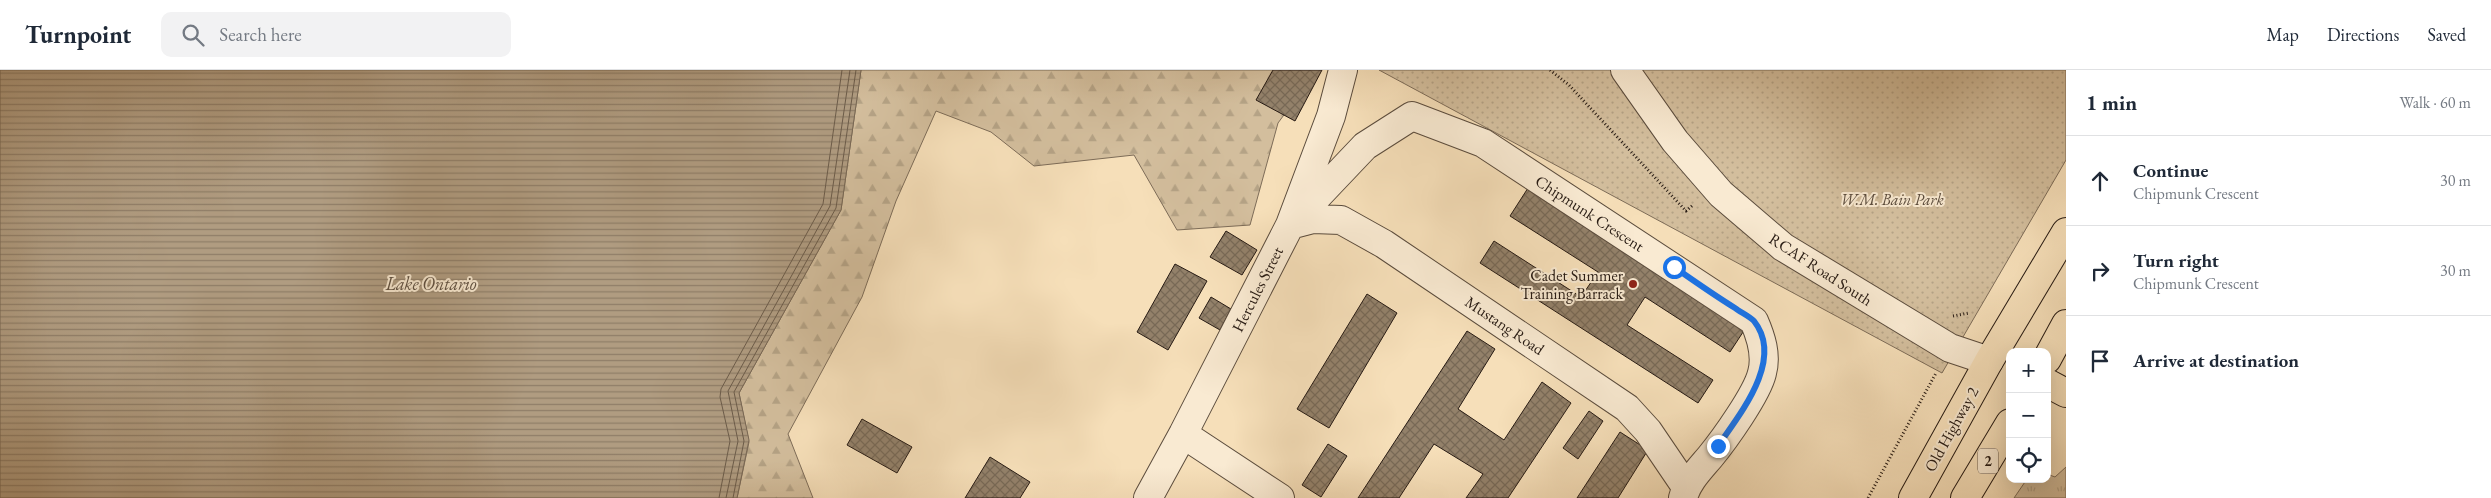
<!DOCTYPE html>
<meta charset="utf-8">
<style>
body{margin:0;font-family:"EB Garamond",serif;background:#f2f2f3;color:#1f2937}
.controls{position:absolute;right:15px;bottom:15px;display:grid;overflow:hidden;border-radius:10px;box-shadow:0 5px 20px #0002}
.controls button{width:45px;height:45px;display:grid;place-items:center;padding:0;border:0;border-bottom:1px solid #e0e1e3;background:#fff;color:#1f2937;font:25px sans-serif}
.stop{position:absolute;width:15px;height:15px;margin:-11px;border:4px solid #1a73e8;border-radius:50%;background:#fff}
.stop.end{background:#1a73e8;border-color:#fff;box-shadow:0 1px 5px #0008}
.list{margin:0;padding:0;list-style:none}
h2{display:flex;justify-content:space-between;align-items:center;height:65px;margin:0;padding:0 20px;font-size:21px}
h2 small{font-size:16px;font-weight:400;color:#747a83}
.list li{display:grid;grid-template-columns:32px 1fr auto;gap:15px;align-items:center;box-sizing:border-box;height:90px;padding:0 20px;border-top:1px solid #e0e1e3}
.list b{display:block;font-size:19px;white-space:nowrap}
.list p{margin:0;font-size:16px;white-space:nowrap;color:#747a83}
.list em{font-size:16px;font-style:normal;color:#747a83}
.icon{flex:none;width:28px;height:28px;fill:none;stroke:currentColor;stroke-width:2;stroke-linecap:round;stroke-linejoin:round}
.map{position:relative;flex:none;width:2066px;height:428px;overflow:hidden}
header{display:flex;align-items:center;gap:30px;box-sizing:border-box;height:70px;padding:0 25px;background:#fff;border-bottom:1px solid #e0e1e3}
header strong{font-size:24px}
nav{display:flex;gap:28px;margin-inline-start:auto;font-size:18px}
.search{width:350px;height:45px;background:#f2f2f3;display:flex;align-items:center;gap:12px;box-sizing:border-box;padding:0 18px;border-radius:10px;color:#747a83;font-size:19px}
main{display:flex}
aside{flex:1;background:#fff}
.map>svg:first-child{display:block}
.grass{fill:url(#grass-tufts);stroke:#7d6c58}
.forest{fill:url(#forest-firs);stroke:#7d6c58}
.park{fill:url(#park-dots);stroke:#7d6c58}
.water{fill:url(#water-rules);stroke:#796855}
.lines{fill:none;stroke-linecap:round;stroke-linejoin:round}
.shore{stroke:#6c5c4a;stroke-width:1}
.building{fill:url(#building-cross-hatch);stroke:#271b14}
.minor-casing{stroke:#5b4c3d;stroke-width:30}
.major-casing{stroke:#271b14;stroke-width:30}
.path{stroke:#271b14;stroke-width:3;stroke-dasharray:1 2.5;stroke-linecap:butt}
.minor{stroke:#f9ead2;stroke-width:28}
.major{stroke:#f6dfb9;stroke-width:28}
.route{stroke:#1a73e8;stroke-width:6}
.poi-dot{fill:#8f2418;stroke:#f9ead2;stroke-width:2}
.labels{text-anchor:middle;stroke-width:4;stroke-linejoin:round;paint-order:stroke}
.shield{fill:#f9ead2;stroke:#66594d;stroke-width:1}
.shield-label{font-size:15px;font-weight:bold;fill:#271b14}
.park-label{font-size:16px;font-style:italic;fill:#5b4c3d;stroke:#f9ead2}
.street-label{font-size:16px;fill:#271b14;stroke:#f9ead2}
.poi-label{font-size:16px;fill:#271b14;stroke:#f9ead2;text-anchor:end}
.water-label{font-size:18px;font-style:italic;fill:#5e4f40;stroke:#f9ead2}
</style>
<header>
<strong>Turnpoint</strong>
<div class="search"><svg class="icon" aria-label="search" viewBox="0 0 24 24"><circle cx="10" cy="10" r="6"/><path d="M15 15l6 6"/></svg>Search here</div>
<nav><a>Map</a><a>Directions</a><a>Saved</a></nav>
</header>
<main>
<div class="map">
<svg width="2066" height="428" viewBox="0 0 2066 428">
<defs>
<pattern id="grass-tufts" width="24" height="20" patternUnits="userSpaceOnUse" patternTransform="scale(1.25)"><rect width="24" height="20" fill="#d3be9d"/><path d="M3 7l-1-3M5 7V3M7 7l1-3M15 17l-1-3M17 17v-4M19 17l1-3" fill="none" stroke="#b5a386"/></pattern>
<pattern id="forest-firs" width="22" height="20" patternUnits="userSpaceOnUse" patternTransform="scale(1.25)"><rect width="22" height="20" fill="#d3be9d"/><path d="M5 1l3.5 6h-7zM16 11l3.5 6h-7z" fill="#b5a386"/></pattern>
<pattern id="park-dots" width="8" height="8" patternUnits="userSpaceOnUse" patternTransform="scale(1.25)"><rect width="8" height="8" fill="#d3be9d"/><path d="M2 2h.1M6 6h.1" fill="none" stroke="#b5a386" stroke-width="1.8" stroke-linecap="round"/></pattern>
<pattern id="water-rules" width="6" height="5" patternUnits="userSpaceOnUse" patternTransform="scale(1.25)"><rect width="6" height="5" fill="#b09c81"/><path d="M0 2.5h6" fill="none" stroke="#8f7e68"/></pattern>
<pattern id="building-cross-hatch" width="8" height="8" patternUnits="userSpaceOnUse" patternTransform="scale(1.25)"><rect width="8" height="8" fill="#93816a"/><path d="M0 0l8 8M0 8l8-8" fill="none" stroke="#786956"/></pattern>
</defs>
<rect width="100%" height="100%" fill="#f6dfb9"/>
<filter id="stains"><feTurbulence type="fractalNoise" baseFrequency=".004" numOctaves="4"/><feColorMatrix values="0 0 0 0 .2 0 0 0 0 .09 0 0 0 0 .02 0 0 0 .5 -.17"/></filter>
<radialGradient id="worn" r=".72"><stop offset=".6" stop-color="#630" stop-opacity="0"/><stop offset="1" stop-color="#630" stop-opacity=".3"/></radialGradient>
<path class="grass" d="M 2066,397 L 2066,428 L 2014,428 L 2027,409 L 2047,409 L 2047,404 L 2055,407 Z"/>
<path class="forest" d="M 861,0 L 1317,0 L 1278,53 L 1250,155 L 1177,160 L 1134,85 L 1034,96 L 991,62 L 936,41 L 896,131 L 862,227 L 788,364 L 813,428 L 737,428 L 749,372 L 739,323 L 841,140 Z"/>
<path class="park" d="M 1379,0 L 2066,0 L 2066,90 L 1942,303 Z"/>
<path class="water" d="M 0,0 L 861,0 L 841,140 L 739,323 L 749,370 L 737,428 L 0,428 Z"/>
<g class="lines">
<path class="shore" d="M 719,428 L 730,371 L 720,327 L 721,319 L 823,134 L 842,0
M 726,428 L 738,371 L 728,321 L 830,136 L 850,0
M 733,428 L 744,371 L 734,322 L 836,138 L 856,0"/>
</g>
<path class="building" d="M 1273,0 L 1322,0 L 1295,51 L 1256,30 Z
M 1528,118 L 1745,259 L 1730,282 L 1645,227 L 1627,255 L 1713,310 L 1698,333 L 1480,193 L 1494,171 L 1581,227 L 1598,202 L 1510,146 Z
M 1226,161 L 1257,180 L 1242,205 L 1210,187 Z
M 1175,194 L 1207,211 L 1168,280 L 1137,262 Z
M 1367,224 L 1397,243 L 1329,358 L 1297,339 Z
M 1211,227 L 1231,239 L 1220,260 L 1199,248 Z
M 1467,261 L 1495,279 L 1458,339 L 1504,370 L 1542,312 L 1571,333 L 1508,428 L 1466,428 L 1483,404 L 1434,374 L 1399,428 L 1358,428 Z
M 1589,341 L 1603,351 L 1578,389 L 1563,378 Z
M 862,349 L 912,377 L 897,403 L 847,375 Z
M 1620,362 L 1648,380 L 1618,428 L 1577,428 Z
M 1328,374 L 1347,386 L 1321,427 L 1302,415 Z
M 990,387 L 1030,412 L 1020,428 L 965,428 Z"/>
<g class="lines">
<defs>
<path id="minor" d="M 1625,0 L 1675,71 L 1721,124 L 1783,177 L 1950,278 L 1989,291
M 1290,155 L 1365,76 L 1412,46 L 1483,73 L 1754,251 C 1761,267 1767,285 1762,303 C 1757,324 1724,370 1710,387 C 1699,400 1687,412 1683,428
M 1290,155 L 1313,149 L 1341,150 L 1384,174 L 1627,338 L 1648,361 L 1686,417
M 1183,364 L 1280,428
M 1148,428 L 1183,364 L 1290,155 L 1331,46 L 1343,0"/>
<path id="major" d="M 2047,289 L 2066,254
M 2047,313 L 2066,323
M 1913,428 L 1989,291 L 2066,162
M 1965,428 L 2010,353"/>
</defs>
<use href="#minor" class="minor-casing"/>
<use href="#major" class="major-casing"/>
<path class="path" d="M 1550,0 L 1569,15 L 1686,141 L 1693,135
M 1953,246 L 1969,243
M 1868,428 L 1936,303"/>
<use href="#minor" class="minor"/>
<use href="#major" class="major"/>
</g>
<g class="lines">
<path class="route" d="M 1674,197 C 1694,211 1714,225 1735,238 C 1740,242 1749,246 1754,251 C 1785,290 1739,345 1718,376"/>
</g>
<circle class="poi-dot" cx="1633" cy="214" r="5"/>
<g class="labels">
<rect class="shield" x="1978" y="378.5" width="20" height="25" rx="4"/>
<g class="shield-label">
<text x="1988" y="396">2</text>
</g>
<g class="park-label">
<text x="1892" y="135">W.M. Bain Park</text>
</g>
<g class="street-label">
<text transform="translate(1590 143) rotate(33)" y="6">Chipmunk Crescent</text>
<text transform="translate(1821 199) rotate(33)" y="6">RCAF Road South</text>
<text transform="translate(1257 219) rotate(-63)" y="6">Hercules Street</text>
<text transform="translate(1505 255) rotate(34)" y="6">Mustang Road</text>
<text transform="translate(1951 359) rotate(-61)" y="6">Old Highway 2</text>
</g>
<g class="poi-label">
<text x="1623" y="211">Cadet Summer<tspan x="1623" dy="18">Training Barrack</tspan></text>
</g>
<g class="water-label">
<text x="431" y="220">Lake Ontario</text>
</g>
</g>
<rect width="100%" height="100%" filter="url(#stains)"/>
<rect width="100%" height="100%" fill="url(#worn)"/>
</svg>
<div class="controls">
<button>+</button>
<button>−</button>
<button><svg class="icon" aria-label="locate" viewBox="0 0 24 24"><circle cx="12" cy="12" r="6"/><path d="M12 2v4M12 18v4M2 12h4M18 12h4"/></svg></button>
</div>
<div class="stop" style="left:1674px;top:197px"></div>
<div class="stop end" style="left:1718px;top:376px"></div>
</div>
<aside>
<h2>1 min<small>Walk · 60 m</small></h2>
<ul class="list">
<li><svg class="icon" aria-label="ahead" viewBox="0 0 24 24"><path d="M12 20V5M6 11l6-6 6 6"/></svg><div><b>Continue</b><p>Chipmunk Crescent</p></div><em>30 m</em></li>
<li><svg class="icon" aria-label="right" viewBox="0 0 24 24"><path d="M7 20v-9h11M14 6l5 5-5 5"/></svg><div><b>Turn right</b><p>Chipmunk Crescent</p></div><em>30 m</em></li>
<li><svg class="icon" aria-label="arrive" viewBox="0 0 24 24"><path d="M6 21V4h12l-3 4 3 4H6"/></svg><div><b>Arrive at destination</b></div></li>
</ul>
</aside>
</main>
